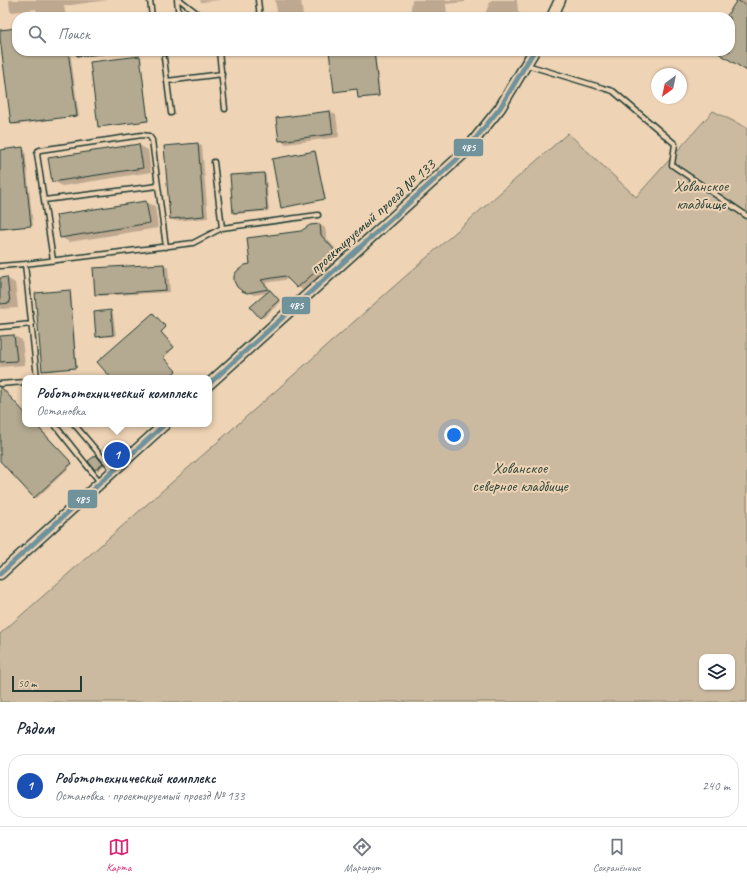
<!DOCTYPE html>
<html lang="ru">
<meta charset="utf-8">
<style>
body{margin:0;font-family:Caveat,sans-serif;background:#f6f6f7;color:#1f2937}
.controls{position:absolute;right:12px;bottom:12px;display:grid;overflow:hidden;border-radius:8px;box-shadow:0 1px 3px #0004}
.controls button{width:36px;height:36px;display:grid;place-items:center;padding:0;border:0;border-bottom:1px solid #e0e1e3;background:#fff;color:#1f2937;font:20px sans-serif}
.compass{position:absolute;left:651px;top:68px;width:36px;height:36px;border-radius:50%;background:#fff;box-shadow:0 1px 3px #0004;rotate:213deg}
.scale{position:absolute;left:12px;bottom:10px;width:70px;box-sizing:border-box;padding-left:4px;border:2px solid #1f3d34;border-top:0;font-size:11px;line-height:14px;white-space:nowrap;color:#1f3d34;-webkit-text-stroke:3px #eed3b5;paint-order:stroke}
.you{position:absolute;left:454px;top:435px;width:14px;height:14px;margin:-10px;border:3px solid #fff;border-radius:50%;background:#1a73e8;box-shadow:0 0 0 6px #1a73e833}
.badge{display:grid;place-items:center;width:26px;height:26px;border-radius:50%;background:#db2777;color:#fff;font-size:13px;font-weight:700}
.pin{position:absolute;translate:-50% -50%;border:2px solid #fff;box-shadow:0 1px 4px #0006}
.popup{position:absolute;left:22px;top:375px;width:190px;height:52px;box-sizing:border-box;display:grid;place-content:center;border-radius:8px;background:#fff;filter:drop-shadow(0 1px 3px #0005);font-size:13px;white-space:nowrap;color:#747a83}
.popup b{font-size:15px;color:#1f2937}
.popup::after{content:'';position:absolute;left:50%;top:100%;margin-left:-8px;border:8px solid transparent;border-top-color:#fff}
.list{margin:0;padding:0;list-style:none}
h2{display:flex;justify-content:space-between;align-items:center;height:52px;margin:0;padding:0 16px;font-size:17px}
h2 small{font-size:13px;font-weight:400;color:#747a83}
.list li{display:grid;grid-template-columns:26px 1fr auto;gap:12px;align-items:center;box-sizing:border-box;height:64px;margin:0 8px 8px;padding:0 8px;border:1px solid #e0e1e3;border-radius:16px}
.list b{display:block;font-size:15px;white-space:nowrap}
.list p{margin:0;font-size:13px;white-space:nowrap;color:#747a83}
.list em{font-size:13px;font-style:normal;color:#747a83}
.icon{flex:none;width:22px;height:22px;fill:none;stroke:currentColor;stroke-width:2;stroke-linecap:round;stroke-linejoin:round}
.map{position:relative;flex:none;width:747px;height:702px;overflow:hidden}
.search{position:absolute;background:#fff;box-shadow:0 1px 3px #0004;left:12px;right:12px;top:12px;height:44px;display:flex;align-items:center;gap:10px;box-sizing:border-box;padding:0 14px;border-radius:16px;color:#747a83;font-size:15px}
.sheet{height:124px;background:#fff}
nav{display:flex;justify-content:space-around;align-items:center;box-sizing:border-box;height:56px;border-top:1px solid #e0e1e3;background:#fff;font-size:11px;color:#747a83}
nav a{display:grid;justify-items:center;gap:2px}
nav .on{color:#db2777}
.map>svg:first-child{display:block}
.green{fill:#ccbaa0;stroke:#767c6a;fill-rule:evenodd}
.shadow{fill:#0003}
.building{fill:#b4a991;stroke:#1f3d34}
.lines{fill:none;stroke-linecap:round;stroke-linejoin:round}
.service-casing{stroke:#1f3d34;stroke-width:7}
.tertiary-casing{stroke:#1f3d34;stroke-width:13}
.service{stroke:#eed3b5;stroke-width:4}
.tertiary{stroke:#eed3b5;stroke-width:10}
.bus-1-casing{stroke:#eed3b5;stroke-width:8}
.bus-1{stroke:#70929a;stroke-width:5}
.labels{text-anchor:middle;stroke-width:4;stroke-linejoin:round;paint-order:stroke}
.park-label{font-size:16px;fill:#304a3f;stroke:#eed3b5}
.street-label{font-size:16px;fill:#1f3d34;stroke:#eed3b5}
.line-badge{stroke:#eed3b5;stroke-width:1.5}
.badge-label{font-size:11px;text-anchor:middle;font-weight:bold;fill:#fff}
</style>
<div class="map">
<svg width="747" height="702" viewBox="0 0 747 702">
<rect width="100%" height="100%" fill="#eed3b5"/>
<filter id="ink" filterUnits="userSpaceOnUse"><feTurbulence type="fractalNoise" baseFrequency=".025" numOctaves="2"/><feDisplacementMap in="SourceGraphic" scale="8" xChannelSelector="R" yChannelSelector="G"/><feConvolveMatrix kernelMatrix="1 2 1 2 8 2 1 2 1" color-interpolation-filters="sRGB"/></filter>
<g filter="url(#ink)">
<path class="green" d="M 713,111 L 747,128 L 747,702 L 0,702 L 0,634 L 568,133 L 636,197 ZM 702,657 L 732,657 L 732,687 L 702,687 Z"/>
<path class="shadow" d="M 9,0 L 108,0 L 64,6 L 66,17 L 38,17 L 36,9 L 13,12 L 10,11 Z
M 200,0 L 222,0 L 201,2 Z
M 275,0 L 301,0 L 303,17 L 278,17 Z
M 412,0 L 465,0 L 465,2 L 446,4 L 447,15 L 444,17 L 410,17 Z
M 491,0 L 517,0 L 518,12 L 528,17 L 486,17 L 484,16 Z
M 737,0 L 747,0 L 747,70 L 717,51 L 730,51 L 730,17 L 727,17 Z
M 17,29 L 17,51 L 70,51 L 79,116 L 15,125 L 12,123 Z
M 330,51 L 375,51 L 380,96 L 360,98 L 359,98 L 358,89 L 335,91 Z
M 140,57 L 141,58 L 148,121 L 99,127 L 99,126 Z
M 330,112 L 336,115 L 339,137 L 286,144 L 280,140 L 277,118 Z
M 198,144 L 202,146 L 208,218 L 175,221 L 171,218 Z
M 139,145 L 148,150 L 151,172 L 62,186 L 53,181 L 50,158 Z
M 22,148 L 25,150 L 33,226 L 1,230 L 0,229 L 0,151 Z
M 315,152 L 316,152 L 325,199 L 282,207 Z
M 264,174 L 266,175 L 269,211 L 236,214 L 234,213 Z
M 146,202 L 155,206 L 158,228 L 69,242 L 61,237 L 57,216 Z
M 320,225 L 325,228 L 327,239 L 342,256 L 303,290 L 298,287 L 290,279 L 265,283 L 281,302 L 263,318 L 260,317 L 268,293 L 254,295 L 243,290 L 251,265 L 301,232 Z
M 164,265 L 168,267 L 170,292 L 100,296 L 96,294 Z
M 7,278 L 15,283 L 18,308 L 0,309 L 0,279 Z
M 70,291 L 71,292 L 77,368 L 44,371 Z
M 111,311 L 113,313 L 116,336 L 99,337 L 97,336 Z
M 154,315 L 166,328 L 161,332 L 174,348 L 163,357 L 176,372 L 169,378 L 113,378 Z
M 14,336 L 22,340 L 25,365 L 0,367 L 0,337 Z
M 0,391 L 4,391 L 25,413 L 25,424 L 36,424 L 73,464 L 37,498 L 35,497 L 0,460 Z
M 96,456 L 98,457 L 105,465 L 98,471 L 96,469 Z"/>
<path class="building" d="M 737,0 L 747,6 L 747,71 L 715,51 L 730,51 L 730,17 L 726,17 Z
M 17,28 L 17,51 L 68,51 L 77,116 L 11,124 L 0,38 L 0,30 Z
M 329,51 L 374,51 L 379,96 L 358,98 L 357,89 L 334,92 Z
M 140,56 L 148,121 L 98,127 L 90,62 Z
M 330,111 L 333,134 L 279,141 L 276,118 Z
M 198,143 L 204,216 L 170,219 L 164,146 Z
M 139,144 L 143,168 L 52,182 L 48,158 Z
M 23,147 L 31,226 L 0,229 L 0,150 Z
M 315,151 L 325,199 L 281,208 L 272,159 Z
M 264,173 L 267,210 L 233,213 L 230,175 Z
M 146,201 L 150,223 L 60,238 L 56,215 Z
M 320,224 L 321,235 L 337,253 L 297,288 L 285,276 L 261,280 L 269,289 L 247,293 L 242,291 L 237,287 L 234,281 L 234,276 L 237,271 L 245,265 L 250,264 L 247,238 L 301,231 L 310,225 Z
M 164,264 L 166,290 L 95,295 L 93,268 Z
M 7,277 L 10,303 L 0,304 L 0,278 Z
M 70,290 L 76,368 L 42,371 L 35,293 Z
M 270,290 L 279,300 L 260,318 L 250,307 Z
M 111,310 L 113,335 L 96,337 L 94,312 Z
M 153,313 L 166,327 L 161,332 L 174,347 L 163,357 L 176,371 L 168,378 L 111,378 L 97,362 Z
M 14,335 L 17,361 L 0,362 L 0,336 Z
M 0,387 L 1,387 L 25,413 L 25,424 L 35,424 L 72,463 L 34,498 L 0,461 Z
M 96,455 L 103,464 L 95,470 L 88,461 Z"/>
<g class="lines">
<defs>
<path id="service" d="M 150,0 L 152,17
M 177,0 L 179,17
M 180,0 L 202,17
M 258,0 L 260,17
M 219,51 L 225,109
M 79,53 L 102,51
M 164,58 L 167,81
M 527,65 L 613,91 L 675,144 L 672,165 L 747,216
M 171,113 L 167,81 L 222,74
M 214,162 L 222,228
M 44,200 L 158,186
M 53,260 L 37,154 L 38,151 L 40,150 L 142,135 L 149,136 L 152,140 L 166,247
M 25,264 L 37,378
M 0,266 L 25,264 L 193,243 L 222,228 L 318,215
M 0,327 L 32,324
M 0,384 L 25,382
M 54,424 L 100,482
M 74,424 L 113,470"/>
<path id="tertiary" d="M 552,17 L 560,0
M 209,384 L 464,153 L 500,108 L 534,51
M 0,574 L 165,424"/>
</defs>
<use href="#service" class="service-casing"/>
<use href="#tertiary" class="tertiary-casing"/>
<use href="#service" class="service"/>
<use href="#tertiary" class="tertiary"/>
<defs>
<path id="bus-1" d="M 209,384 L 464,153 L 500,108 L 534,51
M 0,574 L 165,424"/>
</defs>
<use href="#bus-1" class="bus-1-casing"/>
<use href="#bus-1" class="bus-1"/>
</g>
</g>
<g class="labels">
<g class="park-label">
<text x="701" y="191">Хованское<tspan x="701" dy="18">кладбище</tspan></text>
<text x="520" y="473">Хованское<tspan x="520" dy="18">северное кладбище</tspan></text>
</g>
<g class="street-label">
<text transform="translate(372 216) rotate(-42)" y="6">проектируемый проезд № 133</text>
</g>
</g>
<g class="line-badge">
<rect x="453" y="138" width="31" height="19" rx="4" fill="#70929a"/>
<rect x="281" y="296" width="30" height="19" rx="4" fill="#70929a"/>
<rect x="67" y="489" width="31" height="20" rx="4" fill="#70929a"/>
</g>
<g class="badge-label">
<text x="468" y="151">485</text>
<text x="296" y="309">485</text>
<text x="82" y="503">485</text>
</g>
</svg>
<div class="controls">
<button><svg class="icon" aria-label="layers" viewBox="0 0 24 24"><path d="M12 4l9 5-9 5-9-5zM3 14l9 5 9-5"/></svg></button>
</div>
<svg class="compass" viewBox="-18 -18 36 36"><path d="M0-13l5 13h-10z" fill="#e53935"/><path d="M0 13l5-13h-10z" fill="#747a83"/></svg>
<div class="scale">50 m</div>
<div class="you"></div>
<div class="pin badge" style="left:117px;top:455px;background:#1a4fb4">1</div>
<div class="popup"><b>Робототехнический комплекс</b>Остановка</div>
<div class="search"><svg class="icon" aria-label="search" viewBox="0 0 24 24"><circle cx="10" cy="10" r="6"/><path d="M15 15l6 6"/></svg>Поиск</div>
</div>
<section class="sheet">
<h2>Рядом<small></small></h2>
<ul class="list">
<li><span class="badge" style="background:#1a4fb4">1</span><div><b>Робототехнический комплекс</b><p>Остановка · проектируемый проезд № 133</p></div><em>240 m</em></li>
</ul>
</section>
<nav>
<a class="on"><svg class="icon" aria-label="map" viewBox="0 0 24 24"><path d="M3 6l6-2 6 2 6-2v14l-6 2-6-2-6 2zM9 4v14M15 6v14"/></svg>Карта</a>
<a><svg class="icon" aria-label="directions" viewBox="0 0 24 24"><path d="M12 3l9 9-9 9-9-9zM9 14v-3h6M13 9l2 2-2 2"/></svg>Маршрут</a>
<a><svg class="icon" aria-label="saved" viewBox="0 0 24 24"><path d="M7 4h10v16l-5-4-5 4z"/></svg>Сохранённые</a>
</nav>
